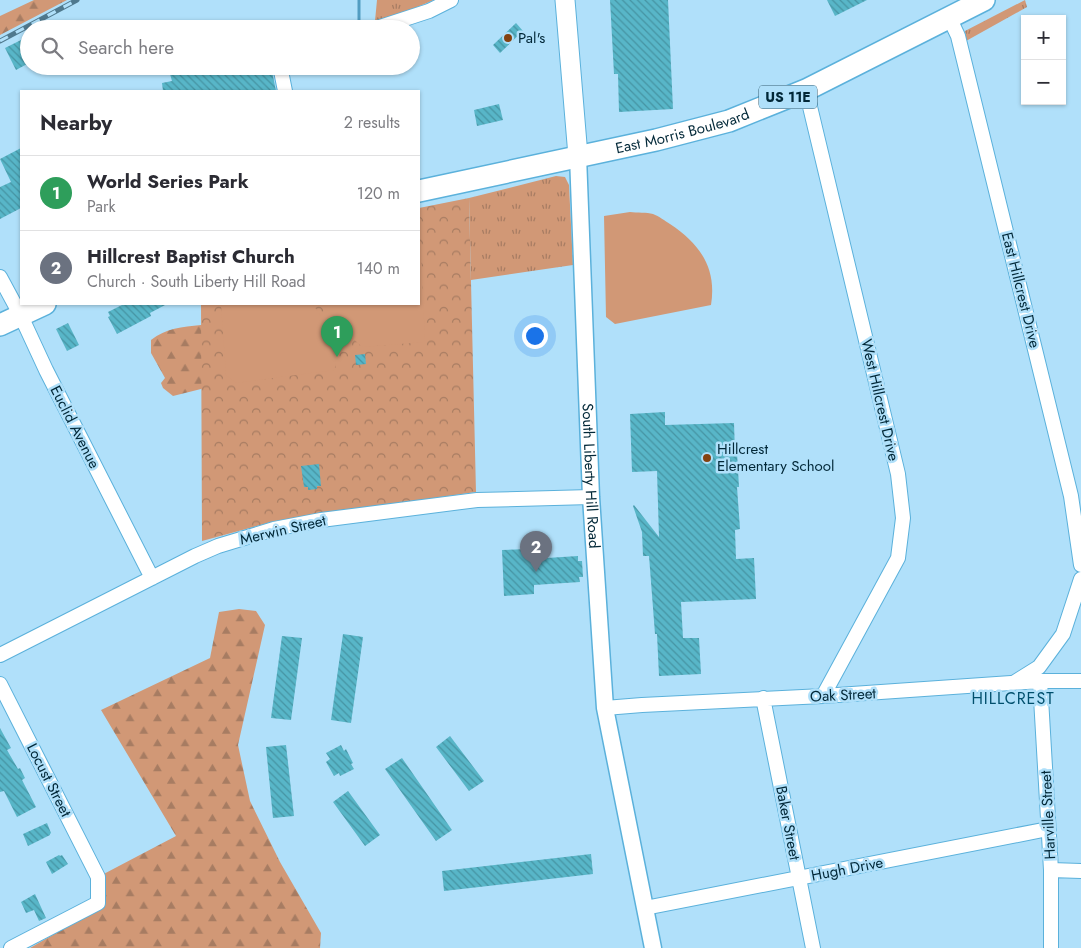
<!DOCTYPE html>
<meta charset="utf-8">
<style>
body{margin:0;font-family:Jost,sans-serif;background:#f2f2f3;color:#2b2b33}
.controls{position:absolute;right:15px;top:15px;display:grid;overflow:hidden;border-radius:0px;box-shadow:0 1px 4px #0004}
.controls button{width:45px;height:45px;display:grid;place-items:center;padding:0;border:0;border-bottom:1px solid #e1e1e2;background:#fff;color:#2b2b33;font:25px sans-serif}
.you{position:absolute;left:534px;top:335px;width:18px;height:18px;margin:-12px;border:4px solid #fff;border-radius:50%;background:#1a73e8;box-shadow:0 0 0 8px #1a73e833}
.badge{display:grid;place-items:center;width:32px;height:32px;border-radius:50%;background:#111827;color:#fff;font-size:16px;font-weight:700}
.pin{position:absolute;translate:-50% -41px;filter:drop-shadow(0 1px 2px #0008)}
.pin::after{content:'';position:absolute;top:26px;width:18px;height:15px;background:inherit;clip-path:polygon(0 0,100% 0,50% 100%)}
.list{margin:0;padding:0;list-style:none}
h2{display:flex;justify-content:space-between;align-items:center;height:65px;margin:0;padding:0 20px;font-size:21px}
h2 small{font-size:16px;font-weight:400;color:#7c7c81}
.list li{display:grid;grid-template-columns:32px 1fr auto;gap:15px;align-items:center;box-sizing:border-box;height:75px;padding:0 20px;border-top:1px solid #e1e1e2}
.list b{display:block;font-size:19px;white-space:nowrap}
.list p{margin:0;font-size:16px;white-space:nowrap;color:#7c7c81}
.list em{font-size:16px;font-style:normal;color:#7c7c81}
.icon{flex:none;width:28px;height:28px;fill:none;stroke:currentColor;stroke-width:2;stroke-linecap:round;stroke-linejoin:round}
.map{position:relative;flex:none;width:1081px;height:948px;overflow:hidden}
.search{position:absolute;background:#fff;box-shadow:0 1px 4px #0004;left:20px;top:20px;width:400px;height:55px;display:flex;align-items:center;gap:12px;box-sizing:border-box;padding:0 18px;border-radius:28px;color:#7c7c81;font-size:19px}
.panel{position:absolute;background:#fff;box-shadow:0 1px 4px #0004;left:20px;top:90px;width:400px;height:215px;border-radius:0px}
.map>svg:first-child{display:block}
.grass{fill:url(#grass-tufts)}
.forest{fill:url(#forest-firs)}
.park{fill:url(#park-crowns)}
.pitch{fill:#d19876}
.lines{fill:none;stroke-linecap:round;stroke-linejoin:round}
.stream{stroke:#529dc2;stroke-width:3}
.building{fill:url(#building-back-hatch)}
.minor-casing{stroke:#5bb1db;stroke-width:16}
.tertiary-casing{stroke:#5bb1db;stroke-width:19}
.secondary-casing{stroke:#5bb1db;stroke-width:21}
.primary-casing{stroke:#5bb1db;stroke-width:24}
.minor{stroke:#fff;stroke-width:14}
.tertiary{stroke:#fff;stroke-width:16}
.secondary{stroke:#fff;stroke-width:19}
.primary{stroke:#fff;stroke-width:21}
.rail-casing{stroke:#4f798e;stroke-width:5}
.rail{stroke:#b0e0fa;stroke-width:3;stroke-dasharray:9;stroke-linecap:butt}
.poi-dot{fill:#844210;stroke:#b0e0fa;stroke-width:2}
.labels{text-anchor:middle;stroke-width:5;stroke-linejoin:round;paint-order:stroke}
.shield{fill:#b0e0fa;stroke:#365e72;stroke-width:1}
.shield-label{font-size:14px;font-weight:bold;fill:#012737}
.poi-label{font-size:15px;fill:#012737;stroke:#b0e0fa;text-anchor:start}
.street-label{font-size:15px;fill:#012737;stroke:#b0e0fa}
.neighbourhood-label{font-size:16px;letter-spacing:1px;fill:#004f6d;stroke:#b0e0fa}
</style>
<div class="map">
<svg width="1081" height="948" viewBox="0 0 1081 948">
<defs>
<pattern id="grass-tufts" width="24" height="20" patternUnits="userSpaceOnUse" patternTransform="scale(1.25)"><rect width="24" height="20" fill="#d19876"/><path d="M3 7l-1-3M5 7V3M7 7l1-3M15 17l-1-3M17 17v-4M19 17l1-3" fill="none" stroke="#a77c62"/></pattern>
<pattern id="forest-firs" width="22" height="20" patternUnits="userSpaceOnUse" patternTransform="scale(1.25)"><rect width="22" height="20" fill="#d19876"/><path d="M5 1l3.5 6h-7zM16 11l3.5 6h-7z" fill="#a77c62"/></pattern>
<pattern id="park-crowns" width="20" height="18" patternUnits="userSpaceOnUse" patternTransform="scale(1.25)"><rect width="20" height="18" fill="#d19876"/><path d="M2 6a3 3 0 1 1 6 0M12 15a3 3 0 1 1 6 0" fill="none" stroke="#a77c62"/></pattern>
<pattern id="building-back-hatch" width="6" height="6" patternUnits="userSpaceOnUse" patternTransform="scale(1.25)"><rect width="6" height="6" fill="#58b6c8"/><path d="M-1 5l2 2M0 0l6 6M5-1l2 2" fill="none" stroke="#4694a3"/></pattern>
</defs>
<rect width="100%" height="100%" fill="#b0e0fa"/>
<path class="grass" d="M 377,0 L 434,0 L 393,17 L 375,21 Z
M 1025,0 L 1027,7 L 966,41 L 965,31 Z
M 556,176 L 565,177 L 569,185 L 573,265 L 471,280 L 469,198 Z"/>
<path class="forest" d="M 34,0 L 67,0 L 0,35 L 0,16 Z
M 201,325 L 209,326 L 216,383 L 201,389 L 173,396 L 163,388 L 161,383 L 165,378 L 151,353 L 151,340 C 166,328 182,327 201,325 Z
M 239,609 L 256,611 L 265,625 L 238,745 L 250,801 L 280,862 L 321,933 L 320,948 L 30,948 L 70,925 L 98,903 L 98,877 L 176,836 L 101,710 L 210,658 L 219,612 Z"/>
<path class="park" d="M 469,198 L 476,492 L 275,521 L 202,541 L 201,304 L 419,304 L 419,208 Z"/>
<path class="pitch" d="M 630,212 C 637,213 647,212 653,214 C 659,216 665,221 670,224 C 700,244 717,268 711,305 L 615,324 L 606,317 L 604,216 Z
M 419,248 L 421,250 L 425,342 L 362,347 L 343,329 L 323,304 L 419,304 Z
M 221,304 L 312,304 C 323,316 342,355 334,370 L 236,383 L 226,375 Z"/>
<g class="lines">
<path class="stream" d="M 359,0 L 359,20"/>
</g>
<path class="building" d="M 610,0 L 668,0 L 673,109 L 619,112 L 618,74 L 614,74 Z
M 827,0 L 867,0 L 835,16 Z
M 516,23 L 523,31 L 500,53 L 493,45 Z
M 29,36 L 29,63 L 16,70 L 5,48 Z
M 208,66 L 271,66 L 276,91 L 163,91 L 162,83 L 172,81 L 170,74 Z
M 499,104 L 503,120 L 477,126 L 474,110 Z
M 21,148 L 21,208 L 0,219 L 0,187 L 11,182 L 0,159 Z
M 124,304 L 167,304 L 150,313 L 151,316 L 117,334 L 108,317 L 110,316 L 108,312 Z
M 68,323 L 79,345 L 67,351 L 56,329 Z
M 365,354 L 366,364 L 356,365 L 355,355 Z
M 665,412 L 665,425 L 734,423 L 735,453 L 737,453 L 739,487 L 737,487 L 740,529 L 735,530 L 736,559 L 754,558 L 756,599 L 681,602 L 683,638 L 699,638 L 701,674 L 659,676 L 657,634 L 655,634 L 649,556 L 643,556 L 642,532 L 633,506 L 634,505 L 659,537 L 657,471 L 632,472 L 630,414 Z
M 319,464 L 321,486 L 317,486 L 317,489 L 308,490 L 308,487 L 304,487 L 301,466 Z
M 531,549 L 531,559 L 578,556 L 578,561 L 582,561 L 583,577 L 579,577 L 580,582 L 534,585 L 534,594 L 504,596 L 502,550 Z
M 343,634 L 363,637 L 351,723 L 331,720 Z
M 282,636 L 302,638 L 291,720 L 271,718 Z
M 0,728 L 11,748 L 7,750 L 18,769 L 20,768 L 25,778 L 22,780 L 36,807 L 17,817 L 4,791 L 0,792 Z
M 450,736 L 484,781 L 469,791 L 436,747 Z
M 286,745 L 294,816 L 273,818 L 266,747 Z
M 341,745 L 344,751 L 346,749 L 353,763 L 351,764 L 354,769 L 340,776 L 339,773 L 334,776 L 326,762 L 330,759 L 326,753 Z
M 402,758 L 452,830 L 436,841 L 385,769 Z
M 348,791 L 380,835 L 365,846 L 333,802 Z
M 47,823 L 51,833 L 50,834 L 50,835 L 28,846 L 23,834 Z
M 591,854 L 593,874 L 444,891 L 442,871 Z
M 59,855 L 60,856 L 62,855 L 68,864 L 52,874 L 46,862 Z
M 35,894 L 46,918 L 39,921 L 34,910 L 26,913 L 21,902 Z"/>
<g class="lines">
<defs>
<path id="minor" d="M 949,17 L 958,36 L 1071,496 L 1081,565
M 374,29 L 429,11 L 451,0
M 280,66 L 285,91
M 806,90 L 898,474 L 903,518 L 898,558 L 823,696
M 0,277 L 21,316 L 46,370 L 152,578
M 0,655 L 195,556 L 218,546 L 274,529 L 321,520 L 477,500 L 591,497
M 1040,681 L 1051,870 L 1051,948
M 1015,682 L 1039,667 L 1063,634 L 1081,579
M 0,684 L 98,877 L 98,903 L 11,948
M 763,698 L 813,948
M 605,708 L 642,705 L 823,696 L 1040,681 L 1081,681
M 1051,870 L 1081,871
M 645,908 L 1048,829"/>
<g id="tertiary">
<path id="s1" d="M 578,156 L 591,497 L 605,708 L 653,948"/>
</g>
<path id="secondary" d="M 565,0 L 578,156"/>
<g id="primary">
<path id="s2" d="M 419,191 L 656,140 L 729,121 L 806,90 L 984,0"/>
<path d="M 0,325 L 45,304"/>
</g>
</defs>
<use href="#minor" class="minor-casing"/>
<use href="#tertiary" class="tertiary-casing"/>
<use href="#secondary" class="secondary-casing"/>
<use href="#primary" class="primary-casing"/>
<use href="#minor" class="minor"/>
<use href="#tertiary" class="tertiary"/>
<use href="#secondary" class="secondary"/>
<use href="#primary" class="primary"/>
<defs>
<path id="rail" d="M 0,41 L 77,0"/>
</defs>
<use href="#rail" class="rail-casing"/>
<use href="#rail" class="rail"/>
</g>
<g class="poi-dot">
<circle cx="508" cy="38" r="5"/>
<circle cx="707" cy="458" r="5"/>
</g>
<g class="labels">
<rect class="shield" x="759" y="85.5" width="58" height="23" rx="4"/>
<g class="shield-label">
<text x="788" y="102">US 11E</text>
</g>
<g class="poi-label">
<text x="518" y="43">Pal's</text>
<text x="717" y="454">Hillcrest<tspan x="717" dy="17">Elementary School</tspan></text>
</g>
<g class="street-label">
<text dy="5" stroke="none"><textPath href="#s2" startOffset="270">East Morris Boulevard</textPath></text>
<text transform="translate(1021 290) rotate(76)" y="5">East Hillcrest Drive</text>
<text transform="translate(880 400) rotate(77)" y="5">West Hillcrest Drive</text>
<text transform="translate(75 427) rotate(63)" y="5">Euclid Avenue</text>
<text dy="5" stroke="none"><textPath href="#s1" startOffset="320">South Liberty Hill Road</textPath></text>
<text transform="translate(283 530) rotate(-13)" y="5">Merwin Street</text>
<text transform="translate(843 695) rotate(-3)" y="5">Oak Street</text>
<text transform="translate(49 780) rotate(63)" y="5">Locust Street</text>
<text transform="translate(1048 815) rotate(-93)" y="5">Harville Street</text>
<text transform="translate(788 823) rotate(79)" y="5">Baker Street</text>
<text transform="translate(847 869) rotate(-11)" y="5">Hugh Drive</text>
</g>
<g class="neighbourhood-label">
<text x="1013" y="704">HILLCREST</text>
</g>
</g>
</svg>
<div class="controls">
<button>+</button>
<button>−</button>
</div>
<div class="you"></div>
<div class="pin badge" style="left:337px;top:357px;background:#2e9e5b">1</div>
<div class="pin badge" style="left:536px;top:572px;background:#6b7280">2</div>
<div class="search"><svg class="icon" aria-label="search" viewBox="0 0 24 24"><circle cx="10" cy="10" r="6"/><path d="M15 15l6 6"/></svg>Search here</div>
<section class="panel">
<h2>Nearby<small>2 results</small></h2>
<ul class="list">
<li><span class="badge" style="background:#2e9e5b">1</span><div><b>World Series Park</b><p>Park</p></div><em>120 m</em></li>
<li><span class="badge" style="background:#6b7280">2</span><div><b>Hillcrest Baptist Church</b><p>Church · South Liberty Hill Road</p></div><em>140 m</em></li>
</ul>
</section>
</div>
